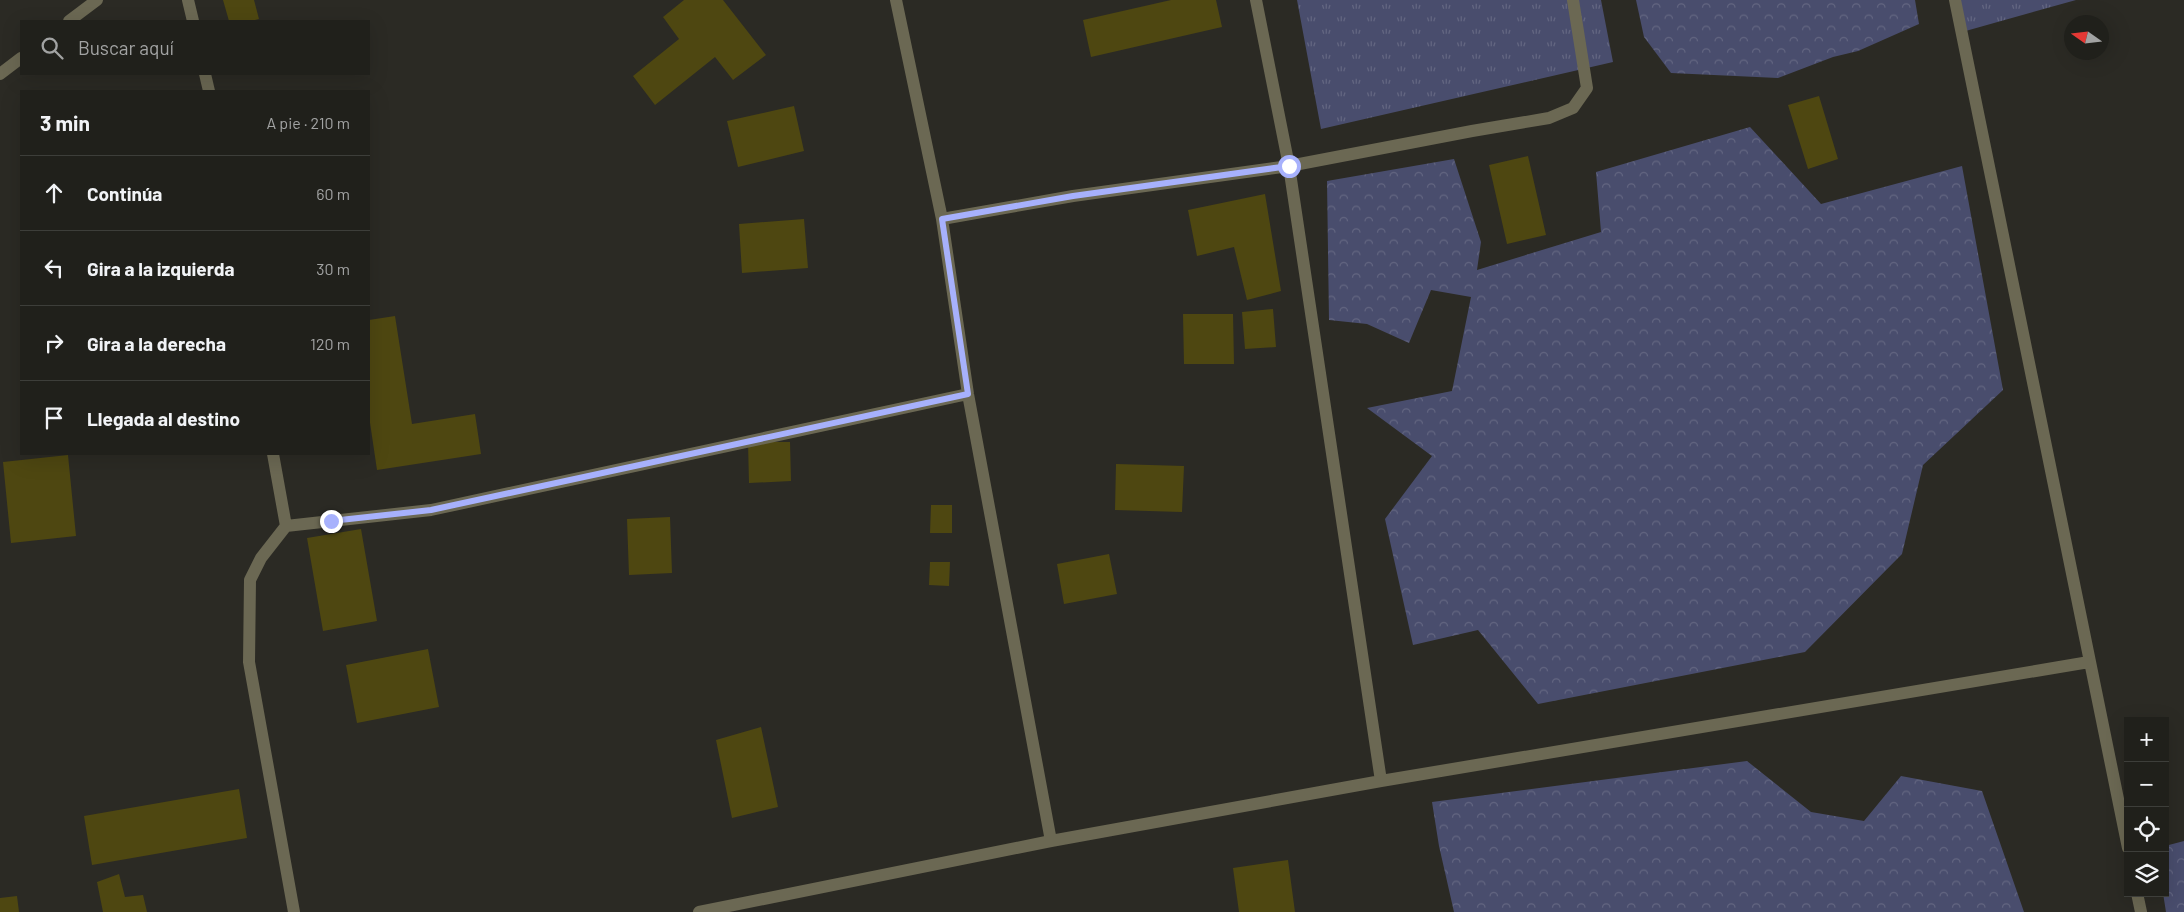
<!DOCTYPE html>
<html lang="es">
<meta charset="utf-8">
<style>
body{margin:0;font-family:Barlow,sans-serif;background:#282824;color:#f1f3f6}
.controls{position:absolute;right:15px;bottom:15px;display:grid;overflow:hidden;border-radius:0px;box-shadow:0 5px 20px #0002}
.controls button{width:45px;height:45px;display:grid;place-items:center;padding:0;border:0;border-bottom:1px solid #3d3e3a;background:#20201b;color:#f1f3f6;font:25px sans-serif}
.compass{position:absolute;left:2064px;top:15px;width:45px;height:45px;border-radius:50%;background:#20201b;box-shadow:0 5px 20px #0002;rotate:284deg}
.stop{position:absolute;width:15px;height:15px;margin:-11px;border:4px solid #a7b1fc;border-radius:50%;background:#fff}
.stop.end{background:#a7b1fc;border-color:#fff;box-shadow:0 1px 5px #0008}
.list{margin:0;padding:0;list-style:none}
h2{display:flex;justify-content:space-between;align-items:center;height:65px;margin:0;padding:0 20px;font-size:21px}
h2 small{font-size:16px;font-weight:400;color:#a2a3a3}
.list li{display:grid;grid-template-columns:32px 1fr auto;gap:15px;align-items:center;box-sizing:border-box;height:75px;padding:0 20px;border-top:1px solid #3d3e3a}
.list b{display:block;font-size:19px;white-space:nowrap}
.list em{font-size:16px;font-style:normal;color:#a2a3a3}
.icon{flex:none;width:28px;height:28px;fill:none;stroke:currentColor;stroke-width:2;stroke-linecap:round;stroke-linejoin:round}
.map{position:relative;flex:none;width:2184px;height:912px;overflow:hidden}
.search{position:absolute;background:#20201b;box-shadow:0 5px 20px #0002;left:20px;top:20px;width:350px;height:55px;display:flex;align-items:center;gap:12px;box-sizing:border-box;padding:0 18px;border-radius:0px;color:#a2a3a3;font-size:19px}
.panel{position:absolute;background:#20201b;box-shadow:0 5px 20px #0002;left:20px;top:90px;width:350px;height:365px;border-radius:0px}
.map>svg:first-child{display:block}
.grass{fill:url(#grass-tufts)}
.forest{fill:url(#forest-crowns)}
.building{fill:#4e4711}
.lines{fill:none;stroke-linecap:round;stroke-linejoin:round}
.minor{stroke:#6b6853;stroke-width:12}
.route{stroke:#a7b1fc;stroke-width:6}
</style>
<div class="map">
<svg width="2184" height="912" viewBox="0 0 2184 912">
<defs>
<pattern id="grass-tufts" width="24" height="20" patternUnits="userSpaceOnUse" patternTransform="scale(1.25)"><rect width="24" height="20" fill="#494d6d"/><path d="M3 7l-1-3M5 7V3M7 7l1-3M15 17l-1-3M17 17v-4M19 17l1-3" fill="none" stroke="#636681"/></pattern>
<pattern id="forest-crowns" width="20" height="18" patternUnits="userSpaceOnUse" patternTransform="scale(1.25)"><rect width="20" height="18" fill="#494d6d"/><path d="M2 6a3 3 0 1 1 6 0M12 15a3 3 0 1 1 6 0" fill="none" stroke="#636681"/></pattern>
</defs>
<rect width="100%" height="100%" fill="#2b2a24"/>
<path class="grass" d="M 1297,0 L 1601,0 L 1613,62 L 1321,129 Z
M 1956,0 L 2076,0 L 1962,32 Z"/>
<path class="forest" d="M 1636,0 L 1915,0 L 1919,24 L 1858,51 L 1833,57 L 1778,78 L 1671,73 L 1644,37 Z
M 1750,127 L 1821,204 L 1962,166 L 2003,390 L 1923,465 L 1902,554 L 1805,652 L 1538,704 L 1478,630 L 1413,645 L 1385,519 L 1432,456 L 1367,408 L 1452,391 L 1471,297 L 1431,290 L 1409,343 L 1367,324 L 1329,320 L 1327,181 L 1454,159 L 1481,242 L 1477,270 L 1601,232 L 1596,172 Z
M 1747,761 L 1811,812 L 1864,821 L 1901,776 L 1982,791 L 2024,912 L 1454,912 L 1439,846 L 1432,802 Z
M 2184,841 L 2184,912 L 2166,912 L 2163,893 L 2165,893 L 2165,846 Z"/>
<path class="building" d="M 223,0 L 254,0 L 259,19 L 251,21 L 229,21 Z
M 684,0 L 723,0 L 766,55 L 733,80 L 715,57 L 655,105 L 633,76 L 679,39 L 663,17 Z
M 1171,0 L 1216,0 L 1222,27 L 1091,57 L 1083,20 Z
M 1819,96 L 1838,159 L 1808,169 L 1788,105 Z
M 794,106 L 804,151 L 738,167 L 727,121 Z
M 1528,156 L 1546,235 L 1507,244 L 1489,165 Z
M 1265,194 L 1281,291 L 1247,300 L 1234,247 L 1197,256 L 1188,210 Z
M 804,219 L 808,268 L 742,273 L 739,224 Z
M 1273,309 L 1276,347 L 1245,349 L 1242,312 Z
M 1183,314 L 1233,314 L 1234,364 L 1184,364 Z
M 395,316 L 412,424 L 475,414 L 481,454 L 377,470 L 369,416 L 369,320 Z
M 748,442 L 790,442 L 791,481 L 749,483 Z
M 68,455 L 76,536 L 11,543 L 3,462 Z
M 1116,464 L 1184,466 L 1182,512 L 1115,510 Z
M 931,505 L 952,505 L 952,533 L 930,533 Z
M 670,517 L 672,573 L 629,575 L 627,519 Z
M 361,529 L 377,621 L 323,631 L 307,538 Z
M 1109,554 L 1117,594 L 1064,604 L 1057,564 Z
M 930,562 L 950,562 L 949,586 L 929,585 Z
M 428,649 L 439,707 L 357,723 L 346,665 Z
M 761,727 L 778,807 L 732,818 L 716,740 Z
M 239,789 L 247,838 L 92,865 L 84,816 Z
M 1288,860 L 1295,912 L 1239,912 L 1233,868 Z
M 119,874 L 125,897 L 143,895 L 147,912 L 103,912 L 97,882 Z
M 17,896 L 19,912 L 0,912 L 0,898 Z"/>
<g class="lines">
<path class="minor" d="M 188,0 L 193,21
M 896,0 L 942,219 L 968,394 L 1051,841
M 1256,0 L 1289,166 L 1381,781
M 1955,0 L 2128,848
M 69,21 L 97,0
M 0,74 L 21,58
M 205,74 L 209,91
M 942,219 L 1073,196 L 1289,166 L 1472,131 L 1549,118 L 1573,108 L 1587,88 L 1573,0
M 273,454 L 286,526
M 2137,893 L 2141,912
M 294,912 L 249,662 L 250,580 L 261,558 L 286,526 L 431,510 L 968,394
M 699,912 L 1051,841 L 1381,781 L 2089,662"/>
</g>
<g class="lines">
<path class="route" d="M 331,521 L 431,510 L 968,394 L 942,219 L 1073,196 L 1289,166"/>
</g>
</svg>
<div class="controls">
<button>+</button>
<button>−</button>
<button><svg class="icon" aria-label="locate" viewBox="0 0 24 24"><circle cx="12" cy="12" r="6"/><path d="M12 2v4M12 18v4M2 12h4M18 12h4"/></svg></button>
<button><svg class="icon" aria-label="layers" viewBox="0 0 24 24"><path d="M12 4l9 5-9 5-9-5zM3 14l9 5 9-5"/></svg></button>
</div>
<svg class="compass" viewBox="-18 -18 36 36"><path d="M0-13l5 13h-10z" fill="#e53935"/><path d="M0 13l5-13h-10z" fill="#a2a3a3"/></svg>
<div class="stop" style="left:1289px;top:166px"></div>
<div class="stop end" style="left:331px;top:521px"></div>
<div class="search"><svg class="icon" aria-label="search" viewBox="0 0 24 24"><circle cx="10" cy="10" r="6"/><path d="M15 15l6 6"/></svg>Buscar aquí</div>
<section class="panel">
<h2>3 min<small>A pie · 210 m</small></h2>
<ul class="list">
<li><svg class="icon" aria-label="ahead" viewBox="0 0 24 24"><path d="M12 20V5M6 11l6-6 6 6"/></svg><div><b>Continúa</b></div><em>60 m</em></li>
<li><svg class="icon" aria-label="left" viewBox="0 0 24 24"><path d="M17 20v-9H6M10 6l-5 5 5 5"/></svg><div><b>Gira a la izquierda</b></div><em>30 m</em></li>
<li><svg class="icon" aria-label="right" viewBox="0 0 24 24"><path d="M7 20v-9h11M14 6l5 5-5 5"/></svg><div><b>Gira a la derecha</b></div><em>120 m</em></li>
<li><svg class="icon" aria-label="arrive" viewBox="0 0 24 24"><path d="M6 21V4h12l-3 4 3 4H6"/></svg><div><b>Llegada al destino</b></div></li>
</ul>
</section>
</div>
